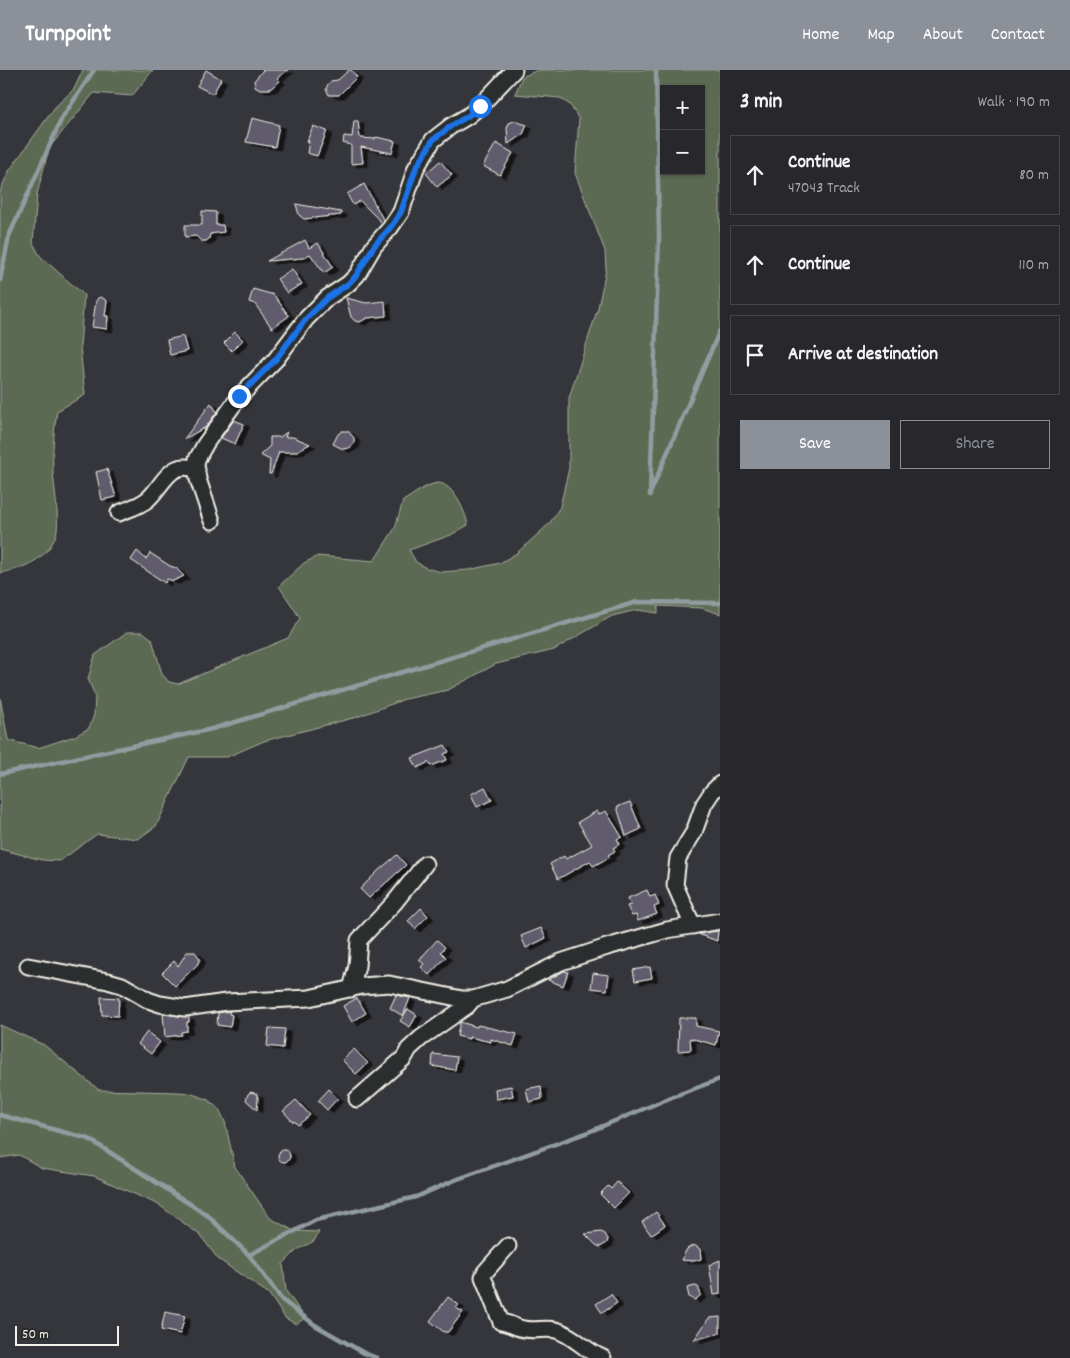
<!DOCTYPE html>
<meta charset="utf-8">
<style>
body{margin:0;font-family:Dekko,sans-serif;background:#303034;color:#f1f3f6}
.controls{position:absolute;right:15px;top:15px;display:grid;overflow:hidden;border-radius:0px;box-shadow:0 1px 4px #0004}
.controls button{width:45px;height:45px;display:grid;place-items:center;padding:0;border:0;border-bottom:1px solid #444448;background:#28282c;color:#f1f3f6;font:25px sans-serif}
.scale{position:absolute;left:15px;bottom:12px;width:104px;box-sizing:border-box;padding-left:5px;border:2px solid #f4f1e8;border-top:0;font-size:14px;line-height:18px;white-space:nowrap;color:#f4f1e8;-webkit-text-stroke:4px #2a2d2e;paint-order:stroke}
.stop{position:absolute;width:15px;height:15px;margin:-11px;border:4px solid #1a73e8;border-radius:50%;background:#fff}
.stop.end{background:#1a73e8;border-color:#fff;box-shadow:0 1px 5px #0008}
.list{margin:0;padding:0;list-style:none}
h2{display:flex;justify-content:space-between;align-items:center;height:65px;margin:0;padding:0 20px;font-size:21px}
h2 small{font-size:16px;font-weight:400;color:#a5a6a9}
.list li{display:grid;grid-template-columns:32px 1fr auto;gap:15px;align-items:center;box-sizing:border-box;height:80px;margin:0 10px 10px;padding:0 10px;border:1px solid #444448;border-radius:0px}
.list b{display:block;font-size:19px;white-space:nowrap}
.list p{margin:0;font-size:16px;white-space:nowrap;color:#a5a6a9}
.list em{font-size:16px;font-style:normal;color:#a5a6a9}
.actions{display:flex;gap:10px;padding:15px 20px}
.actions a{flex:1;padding:11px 0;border:1px solid #8c9099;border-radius:0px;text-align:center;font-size:18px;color:#8c9099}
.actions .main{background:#8c9099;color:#fff}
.icon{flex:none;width:28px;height:28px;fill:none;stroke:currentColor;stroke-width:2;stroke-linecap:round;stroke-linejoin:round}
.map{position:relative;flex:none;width:720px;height:1288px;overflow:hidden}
header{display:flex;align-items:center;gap:30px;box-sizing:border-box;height:70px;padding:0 25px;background:#8c9099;color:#fff}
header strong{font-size:24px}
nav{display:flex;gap:28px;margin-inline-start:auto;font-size:18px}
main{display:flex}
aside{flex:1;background:#28282c}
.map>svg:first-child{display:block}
.green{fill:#5c6a52;stroke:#a8ae9d;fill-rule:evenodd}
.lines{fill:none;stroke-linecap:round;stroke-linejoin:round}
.stream{stroke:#919ca1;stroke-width:4.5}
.building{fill:#615c6d;stroke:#f4f1e8;filter:url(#shadow)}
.minor-casing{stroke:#f4f1e8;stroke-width:19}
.minor{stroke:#2a2d2e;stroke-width:15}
.route{stroke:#1a73e8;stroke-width:6}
</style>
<header>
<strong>Turnpoint</strong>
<nav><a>Home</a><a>Map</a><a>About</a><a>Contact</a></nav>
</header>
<main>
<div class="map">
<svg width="720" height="1288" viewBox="0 0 720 1288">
<defs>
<filter id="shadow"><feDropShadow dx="5.5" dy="3" stdDeviation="0" flood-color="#0009"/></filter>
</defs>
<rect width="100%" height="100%" fill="#35363b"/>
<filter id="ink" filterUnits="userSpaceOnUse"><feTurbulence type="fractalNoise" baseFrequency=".02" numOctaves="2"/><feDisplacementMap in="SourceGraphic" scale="10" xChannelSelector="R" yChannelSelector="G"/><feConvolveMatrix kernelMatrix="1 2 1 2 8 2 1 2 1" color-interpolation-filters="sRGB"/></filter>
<g filter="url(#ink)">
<path class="green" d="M 83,0 L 153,0 L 132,26 L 94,23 L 49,78 L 37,124 L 33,173 L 40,186 L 84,225 L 80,277 L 85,325 L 57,341 C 54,360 52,382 53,402 C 54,416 59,447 57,460 C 52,487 25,499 0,503 L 0,121 L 9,101 L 55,37 L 74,19 Z
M 538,0 L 720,0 L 720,544 L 702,538 L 658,536 L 658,543 L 637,540 L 612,546 L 554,580 L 496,594 L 448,620 L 405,629 L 357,647 L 264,671 L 227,687 L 189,687 L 156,756 L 138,769 L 97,764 L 60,791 L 42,790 L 0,779 L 0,627 L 8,670 L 38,678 L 75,666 L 89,658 L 94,645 L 95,626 L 88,609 L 95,585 L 127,562 L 143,562 L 152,569 L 162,604 L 169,612 L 178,614 L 288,568 L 300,548 L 279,516 L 304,493 L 318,486 L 374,491 L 395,458 L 403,431 C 412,426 426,414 438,413 C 453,413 466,443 468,455 L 451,465 L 409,480 L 416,492 L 426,498 L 441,502 L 468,500 L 500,493 L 517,483 L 549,454 L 560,437 L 569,398 L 569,328 L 598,238 L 606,199 L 605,181 L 575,103 L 579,49 L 570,35 L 560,28 L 515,24 L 522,7 ZM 664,19 L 701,19 L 701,101 L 664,101 Z
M 0,955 L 44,975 L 99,1020 L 178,1022 L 189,1023 L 207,1029 L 219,1039 L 225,1052 L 235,1097 L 270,1148 L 294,1161 L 319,1162 L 314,1171 L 297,1180 L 283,1194 L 286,1221 L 305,1248 L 296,1254 L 285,1248 L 269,1224 L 218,1189 L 200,1165 L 159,1135 L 94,1106 L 42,1098 L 19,1085 L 0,1088 Z"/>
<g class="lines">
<path class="stream" d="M 0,210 L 9,166 L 62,48 L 94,0
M 651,421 L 720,260
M 650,425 L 659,168 L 656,0
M 0,704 L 212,659 L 637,532 L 720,533
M 0,1045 L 89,1069 L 207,1145 L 249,1185 L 282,1230 L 315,1255 L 364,1283 L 377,1288
M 249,1185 L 316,1150 L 416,1127 L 455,1110 L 586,1063 L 672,1027 L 720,1009"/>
</g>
<path class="building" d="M 206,0 L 221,9 L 213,24 L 197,16 Z
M 263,0 L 288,0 L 277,8 L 280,11 L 270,19 L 260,19 L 255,16 L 254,11 Z
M 349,0 L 351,0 L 357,7 L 339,25 L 329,25 L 326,19 L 328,14 L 331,11 L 338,10 Z
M 252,48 L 279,55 L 275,77 L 246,72 Z
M 354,51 L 358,51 L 360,68 L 375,69 L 376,67 L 395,71 L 392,83 L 361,77 L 363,93 L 351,94 L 351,75 L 343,73 L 344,66 L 352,67 Z
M 514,51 L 527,55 L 523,64 L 508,74 L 507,58 L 509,53 Z
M 313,56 L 327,61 L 317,86 L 307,83 L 309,71 L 307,71 Z
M 496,73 L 513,83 L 500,105 L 483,96 Z
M 440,91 L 452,105 L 437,117 L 426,103 Z
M 364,114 L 384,151 L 382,153 L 360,131 L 353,135 L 347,124 Z
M 296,134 L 341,142 L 341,145 L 304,149 L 299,145 Z
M 202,141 L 216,142 L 216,155 L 223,155 L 224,162 L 210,164 L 209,169 L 206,171 L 201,171 L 196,166 L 185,167 L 185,155 L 202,155 Z
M 305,170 L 309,178 L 318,173 L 333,197 L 324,203 L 310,184 L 303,188 L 267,191 Z
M 292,199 L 302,214 L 287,223 L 277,209 Z
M 253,219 L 274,225 L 289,246 L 272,258 L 255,234 L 249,232 Z
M 101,227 L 107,231 L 105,246 L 108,246 L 107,259 L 92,257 L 96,231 L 98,228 Z
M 346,228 L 366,233 L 385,231 L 386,246 L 367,248 L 360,252 L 355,251 L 351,247 Z
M 235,262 L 243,270 L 232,281 L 224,273 Z
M 183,266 L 187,281 L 170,285 L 167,270 Z
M 211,333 L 217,342 L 206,357 L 184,369 Z
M 234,350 L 244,354 L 235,374 L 221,368 Z
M 342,361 L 348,361 L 354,368 L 354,374 L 349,378 L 343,379 L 333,374 L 338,364 Z
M 287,362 L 285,367 L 293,367 L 310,374 L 295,382 L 279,382 L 271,404 L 269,404 L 270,390 L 260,385 L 270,376 L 270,367 L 280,367 Z
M 107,399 L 116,427 L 102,430 L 96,402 Z
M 137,481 L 146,489 L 150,483 L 170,496 L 176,498 L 184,506 L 173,511 L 167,509 L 165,513 L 131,490 Z
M 445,675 L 449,682 L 444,684 L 447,690 L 431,696 L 429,692 L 417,698 L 412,688 Z
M 485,717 L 492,730 L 477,737 L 471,724 Z
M 630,732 L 641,759 L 626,766 L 617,737 Z
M 597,741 L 599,744 L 606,741 L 622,767 L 617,769 L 620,774 L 613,778 L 615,781 L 608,785 L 610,787 L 593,796 L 590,791 L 558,809 L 550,794 L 564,786 L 566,789 L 592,775 L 578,752 Z
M 397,785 L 406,795 L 369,828 L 360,819 L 379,800 Z
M 647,820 L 650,827 L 655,825 L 659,835 L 654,837 L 657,844 L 638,851 L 636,845 L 632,846 L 627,836 L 631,835 L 628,828 Z
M 421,838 L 428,846 L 415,859 L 408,851 Z
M 541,858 L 546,868 L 526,878 L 521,866 Z
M 718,861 L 717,871 L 698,864 Z
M 437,870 L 445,877 L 441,882 L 446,887 L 429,905 L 421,897 L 424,894 L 419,890 Z
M 187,882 L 195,882 L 200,889 L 197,895 L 175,916 L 162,903 L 174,891 L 178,896 Z
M 650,897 L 652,908 L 635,911 L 633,900 Z
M 564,901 L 568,902 L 563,916 L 548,910 Z
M 593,903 L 609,905 L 607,920 L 591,918 Z
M 396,925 L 410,928 L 403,946 L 390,938 Z
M 101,927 L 119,928 L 118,946 L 102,945 Z
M 357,928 L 366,943 L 352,952 L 343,936 Z
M 408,939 L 417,945 L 410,957 L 400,951 Z
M 230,941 L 229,944 L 232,945 L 230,957 L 217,955 L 218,943 Z
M 163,944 L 189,947 L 189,952 L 187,952 L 187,961 L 181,962 L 181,965 L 165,967 Z
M 679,948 L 696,948 L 696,956 L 719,961 L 716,975 L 690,968 L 691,980 L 678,981 Z
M 460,952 L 477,957 L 478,955 L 517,964 L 513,976 L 491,969 L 491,972 L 469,967 L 469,969 L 457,966 Z
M 269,958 L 285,959 L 283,978 L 267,976 Z
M 147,962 L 160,972 L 151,984 L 138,974 Z
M 354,979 L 368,993 L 356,1004 L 342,990 Z
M 433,984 L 457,987 L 455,1000 L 432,996 Z
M 511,1016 L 513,1026 L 496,1029 L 495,1019 Z
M 541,1016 L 542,1029 L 529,1032 L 526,1019 Z
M 329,1019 L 338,1028 L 327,1040 L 318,1031 Z
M 251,1022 L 257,1024 L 258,1028 L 257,1040 L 246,1030 L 248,1024 Z
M 296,1030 L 310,1045 L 298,1055 L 294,1051 L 293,1052 L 283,1041 Z
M278 1086a6 6 0 1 1 12 0a6 6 0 1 1-12 0Z
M 617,1112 L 629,1123 L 614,1138 L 600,1124 L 608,1116 L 611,1119 Z
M 656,1142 L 665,1155 L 651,1165 L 642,1152 Z
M 601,1162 L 605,1164 L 608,1169 L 607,1173 L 600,1177 L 596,1175 L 585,1164 Z
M 694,1175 L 700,1179 L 701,1189 L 694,1191 L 681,1190 L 687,1179 Z
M 720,1190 L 720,1224 L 714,1225 L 709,1195 Z
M 695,1216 L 698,1217 L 701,1225 L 695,1230 L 689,1227 L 687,1218 Z
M 611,1224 L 617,1233 L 602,1243 L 596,1234 Z
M 448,1227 L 459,1235 L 456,1238 L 463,1242 L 448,1262 L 444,1262 L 430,1251 Z
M 165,1242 L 185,1246 L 180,1264 L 161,1260 Z
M 720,1247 L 720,1263 L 694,1270 L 709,1248 Z"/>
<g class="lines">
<defs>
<path id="minor" d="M 119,443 C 128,439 140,436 148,429 C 163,416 170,388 197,400
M 212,451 L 198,409 L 196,396 L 197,389 L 206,373 L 239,327 L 276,289 L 306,249 L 327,228 L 348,214 L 357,205 L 374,176 L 390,158 L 401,142 L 416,98 L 433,70 L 451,56 L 468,46 L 480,36 L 514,0
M 693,856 L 675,815 L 678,788 L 694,762 L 704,734 L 712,722 L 720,714
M 28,896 L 108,911 L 122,915 L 148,930 L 160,934 L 185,938 L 226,932 L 309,928 L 362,916 L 389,914 L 462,929 L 473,929 L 507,919 L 561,892 L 607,877 L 667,860 L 720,851
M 351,919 L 357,896 L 359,870 L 394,833 L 425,794
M 357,1029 L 404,988 L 409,979 L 421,968 L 467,936 L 473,929
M 508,1176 L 485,1202 L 483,1207 L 501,1252 C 510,1253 516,1258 524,1259 C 534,1261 546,1258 556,1260 C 574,1265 586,1282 603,1288"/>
</defs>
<use href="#minor" class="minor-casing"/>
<use href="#minor" class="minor"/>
</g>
</g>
<g class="lines" filter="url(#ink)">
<path class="route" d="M 239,326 L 276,289 L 306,249 L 327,228 L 348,214 L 356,206 L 374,176 L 390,158 L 401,142 L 416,98 L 433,70 L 451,56 L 468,46 L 480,36"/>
</g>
</svg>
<div class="controls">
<button>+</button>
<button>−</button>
</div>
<div class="scale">50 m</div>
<div class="stop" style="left:480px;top:36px"></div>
<div class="stop end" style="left:239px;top:326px"></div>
</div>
<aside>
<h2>3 min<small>Walk · 190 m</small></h2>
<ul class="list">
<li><svg class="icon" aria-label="ahead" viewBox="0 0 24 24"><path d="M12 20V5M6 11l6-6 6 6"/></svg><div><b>Continue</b><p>47043 Track</p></div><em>80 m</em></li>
<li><svg class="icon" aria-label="ahead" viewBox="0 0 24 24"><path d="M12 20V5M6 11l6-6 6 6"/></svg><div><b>Continue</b></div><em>110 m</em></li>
<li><svg class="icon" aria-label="arrive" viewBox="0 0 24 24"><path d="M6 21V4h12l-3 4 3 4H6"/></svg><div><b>Arrive at destination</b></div></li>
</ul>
<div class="actions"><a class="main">Save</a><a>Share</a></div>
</aside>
</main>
